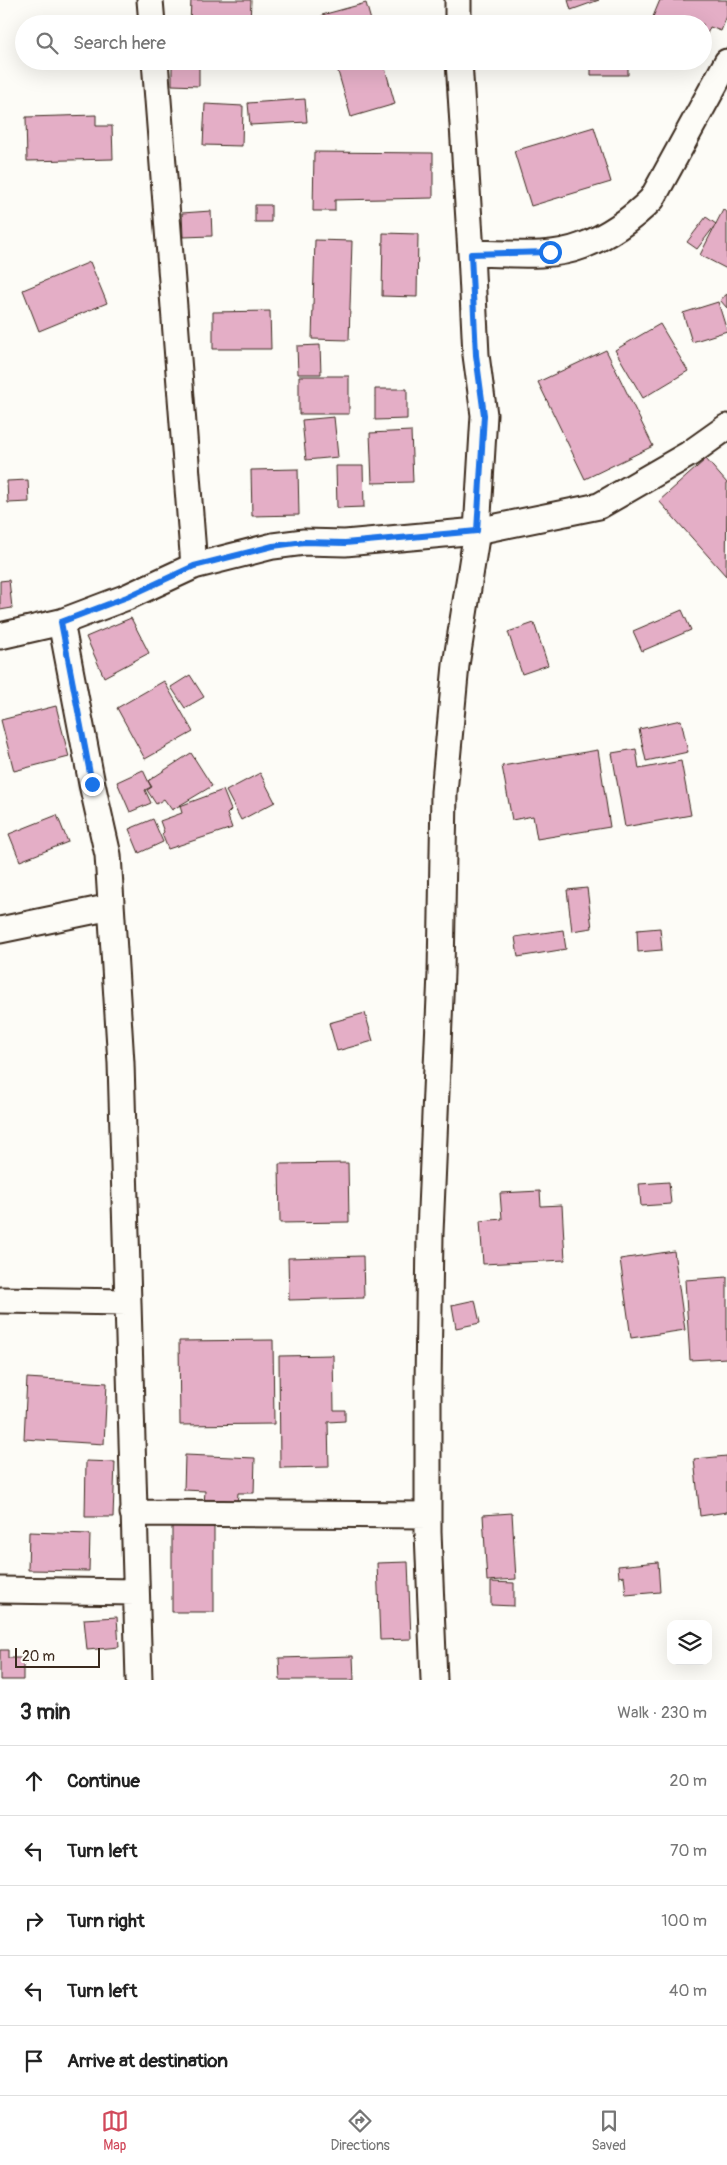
<!DOCTYPE html>
<meta charset="utf-8">
<style>
body{margin:0;font-family:Pangolin,sans-serif;background:#f6f6f6;color:#222}
.controls{position:absolute;right:15px;bottom:15px;display:grid;overflow:hidden;border-radius:10px;box-shadow:0 5px 20px #0002}
.controls button{width:45px;height:45px;display:grid;place-items:center;padding:0;border:0;border-bottom:1px solid #e0e0e0;background:#fff;color:#222;font:25px sans-serif}
.scale{position:absolute;left:15px;bottom:12px;width:85px;box-sizing:border-box;padding-left:5px;border:2px solid #3b2a1e;border-top:0;font-size:14px;line-height:18px;white-space:nowrap;color:#3b2a1e;-webkit-text-stroke:4px #fdfcf7;paint-order:stroke}
.stop{position:absolute;width:15px;height:15px;margin:-11px;border:4px solid #1a73e8;border-radius:50%;background:#fff}
.stop.end{background:#1a73e8;border-color:#fff;box-shadow:0 1px 5px #0008}
.list{margin:0;padding:0;list-style:none}
h2{display:flex;justify-content:space-between;align-items:center;height:65px;margin:0;padding:0 20px;font-size:21px}
h2 small{font-size:16px;font-weight:400;color:#767676}
.list li{display:grid;grid-template-columns:32px 1fr auto;gap:15px;align-items:center;box-sizing:border-box;height:70px;padding:0 20px;border-top:1px solid #e0e0e0}
.list b{display:block;font-size:19px;white-space:nowrap}
.list em{font-size:16px;font-style:normal;color:#767676}
.icon{flex:none;width:28px;height:28px;fill:none;stroke:currentColor;stroke-width:2;stroke-linecap:round;stroke-linejoin:round}
.map{position:relative;flex:none;width:727px;height:1680px;overflow:hidden}
.search{position:absolute;background:#fff;box-shadow:0 5px 20px #0002;left:15px;right:15px;top:15px;height:55px;display:flex;align-items:center;gap:12px;box-sizing:border-box;padding:0 18px;border-radius:28px;color:#767676;font-size:19px}
.sheet{height:415px;background:#fff}
nav{display:flex;justify-content:space-around;align-items:center;box-sizing:border-box;height:70px;border-top:1px solid #e0e0e0;background:#fff;font-size:14px;color:#767676}
nav a{display:grid;justify-items:center;gap:2px}
nav .on{color:#d1495b}
.map>svg:first-child{display:block}
.building{fill:#e4aec6;stroke:#3b2a1e}
.lines{fill:none;stroke-linecap:round;stroke-linejoin:round}
.street-casing{stroke:#3b2a1e;stroke-width:29}
.street{stroke:#fdfcf7;stroke-width:25}
.route{stroke:#1a73e8;stroke-width:6}
</style>
<div class="map">
<svg width="727" height="1680" viewBox="0 0 727 1680">
<rect width="100%" height="100%" fill="#fdfcf7"/>
<filter id="ink" filterUnits="userSpaceOnUse"><feTurbulence type="fractalNoise" baseFrequency=".02" numOctaves="2"/><feDisplacementMap in="SourceGraphic" scale="10" xChannelSelector="R" yChannelSelector="G"/><feConvolveMatrix kernelMatrix="1 2 1 2 8 2 1 2 1" color-interpolation-filters="sRGB"/></filter>
<g filter="url(#ink)">
<path class="building" d="M 191,0 L 251,0 L 250,24 L 190,24 Z
M 568,0 L 599,0 L 571,10 Z
M 660,0 L 727,0 L 727,16 L 721,31 L 710,27 L 703,43 L 703,24 L 650,24 Z
M 366,3 L 372,24 L 324,24 L 322,15 Z
M 335,61 L 383,61 L 395,104 L 351,117 Z
M 591,61 L 628,61 L 628,75 L 591,75 Z
M 172,66 L 199,66 L 199,86 L 172,85 Z
M 305,99 L 307,122 L 250,125 L 248,103 Z
M 205,104 L 243,106 L 242,146 L 203,145 Z
M 96,115 L 96,126 L 112,126 L 113,159 L 27,161 L 26,117 Z
M 594,127 L 611,182 L 531,206 L 514,151 Z
M 314,152 L 433,153 L 433,198 L 335,200 L 335,211 L 313,211 Z
M 255,205 L 271,205 L 271,222 L 255,222 Z
M 723,210 L 727,212 L 727,269 L 700,255 Z
M 211,211 L 212,236 L 183,237 L 182,213 Z
M 706,217 L 716,224 L 697,249 L 687,242 Z
M 383,233 L 418,234 L 417,297 L 382,296 Z
M 315,240 L 352,241 L 349,340 L 312,339 Z
M 90,262 L 107,303 L 39,331 L 23,290 Z
M 727,294 L 727,308 L 720,300 Z
M 718,302 L 727,331 L 692,342 L 683,313 Z
M 270,311 L 271,349 L 213,349 L 213,312 Z
M 660,324 L 688,371 L 643,398 L 615,350 Z
M 320,345 L 321,374 L 298,374 L 297,346 Z
M 606,350 L 653,446 L 585,479 L 538,382 Z
M 299,376 L 349,376 L 349,414 L 299,414 Z
M 375,389 L 407,389 L 407,419 L 375,420 Z
M 334,417 L 338,457 L 306,460 L 302,420 Z
M 411,431 L 413,482 L 372,483 L 370,433 Z
M 706,459 L 727,483 L 726,576 L 659,501 Z
M 336,466 L 363,466 L 364,507 L 337,508 Z
M 298,469 L 299,515 L 252,516 L 251,470 Z
M 28,480 L 29,502 L 8,503 L 7,481 Z
M 9,580 L 12,608 L 0,610 L 0,581 Z
M 682,610 L 691,630 L 642,651 L 633,631 Z
M 131,618 L 149,653 L 104,677 L 86,637 Z
M 534,623 L 548,665 L 522,674 L 508,632 Z
M 190,675 L 204,697 L 185,708 L 171,687 Z
M 164,681 L 193,732 L 145,759 L 117,708 Z
M 56,706 L 69,757 L 14,771 L 1,720 Z
M 681,720 L 688,752 L 646,761 L 639,729 Z
M 636,749 L 639,769 L 681,761 L 691,815 L 625,827 L 612,753 Z
M 598,750 L 610,827 L 537,839 L 533,816 L 512,820 L 502,766 Z
M 191,753 L 212,786 L 172,810 L 164,799 L 156,804 L 147,790 L 152,787 L 148,781 Z
M 143,770 L 151,787 L 145,790 L 151,803 L 130,812 L 117,782 Z
M 260,773 L 275,802 L 241,820 L 226,791 Z
M 223,790 L 231,810 L 227,814 L 232,828 L 168,849 L 162,834 L 164,832 L 160,821 L 182,813 L 180,806 Z
M 57,815 L 68,842 L 20,861 L 9,834 Z
M 153,819 L 163,842 L 139,853 L 129,829 Z
M 587,888 L 592,928 L 572,931 L 567,890 Z
M 660,928 L 662,950 L 638,952 L 637,930 Z
M 563,930 L 566,949 L 518,957 L 515,937 Z
M 365,1013 L 373,1041 L 337,1051 L 329,1023 Z
M 348,1163 L 349,1222 L 280,1223 L 279,1164 Z
M 669,1182 L 671,1204 L 641,1206 L 639,1184 Z
M 540,1191 L 541,1206 L 562,1205 L 565,1260 L 483,1264 L 480,1221 L 502,1219 L 500,1193 Z
M 674,1251 L 685,1330 L 631,1338 L 620,1259 Z
M 363,1256 L 364,1298 L 289,1300 L 288,1258 Z
M 727,1277 L 727,1358 L 690,1360 L 685,1280 Z
M 475,1300 L 480,1323 L 456,1328 L 452,1305 Z
M 273,1340 L 274,1424 L 180,1425 L 179,1341 Z
M 333,1355 L 334,1410 L 345,1410 L 345,1421 L 328,1422 L 329,1467 L 280,1468 L 279,1356 Z
M 27,1378 L 107,1383 L 104,1444 L 24,1439 Z
M 185,1455 L 255,1458 L 254,1493 L 238,1493 L 237,1506 L 204,1504 L 205,1491 L 184,1490 Z
M 727,1456 L 727,1512 L 700,1516 L 694,1459 Z
M 86,1461 L 115,1462 L 113,1517 L 85,1517 Z
M 512,1513 L 516,1579 L 487,1581 L 483,1515 Z
M 172,1525 L 214,1525 L 214,1612 L 172,1612 Z
M 29,1532 L 90,1534 L 89,1571 L 28,1570 Z
M 408,1562 L 411,1639 L 380,1640 L 377,1563 Z
M 658,1562 L 660,1592 L 626,1595 L 624,1576 L 619,1577 L 618,1566 Z
M 491,1582 L 514,1583 L 514,1606 L 491,1605 Z
M 117,1617 L 119,1647 L 87,1650 L 84,1619 Z
M 0,1650 L 8,1650 L 8,1658 L 23,1658 L 23,1680 L 0,1680 Z
M 353,1656 L 354,1680 L 280,1680 L 279,1658 Z"/>
<g class="lines">
<defs>
<path id="street" d="M 150,0 L 152,24
M 458,0 L 458,24
M 155,61 L 194,566
M 471,253 C 506,253 549,259 582,246 C 608,236 633,218 652,199 L 727,62
M 61,622 L 92,784 L 108,855 L 121,1063 L 139,1680
M 0,636 L 61,622 L 127,597 L 194,566 L 273,546 L 304,542 L 345,543 L 477,531 L 599,506 L 689,454 L 727,427
M 0,930 L 111,907
M 0,1300 L 127,1302
M 133,1513 L 428,1515
M 0,1590 L 135,1592
M 434,1680 L 428,1532 L 428,1385 L 430,1233 L 441,973 L 444,792 L 456,665 L 477,531 L 484,415 L 476,355 L 471,253 L 459,61"/>
</defs>
<use href="#street" class="street-casing"/>
<use href="#street" class="street"/>
</g>
</g>
<g class="lines" filter="url(#ink)">
<path class="route" d="M 92,784 L 61,622 L 127,597 L 194,566 L 273,546 L 304,542 L 345,543 L 477,531 L 484,415 L 476,355 L 471,254 L 550,252"/>
</g>
</svg>
<div class="controls">
<button><svg class="icon" aria-label="layers" viewBox="0 0 24 24"><path d="M12 4l9 5-9 5-9-5zM3 14l9 5 9-5"/></svg></button>
</div>
<div class="scale">20 m</div>
<div class="stop" style="left:550px;top:252px"></div>
<div class="stop end" style="left:92px;top:784px"></div>
<div class="search"><svg class="icon" aria-label="search" viewBox="0 0 24 24"><circle cx="10" cy="10" r="6"/><path d="M15 15l6 6"/></svg>Search here</div>
</div>
<section class="sheet">
<h2>3 min<small>Walk · 230 m</small></h2>
<ul class="list">
<li><svg class="icon" aria-label="ahead" viewBox="0 0 24 24"><path d="M12 20V5M6 11l6-6 6 6"/></svg><div><b>Continue</b></div><em>20 m</em></li>
<li><svg class="icon" aria-label="left" viewBox="0 0 24 24"><path d="M17 20v-9H6M10 6l-5 5 5 5"/></svg><div><b>Turn left</b></div><em>70 m</em></li>
<li><svg class="icon" aria-label="right" viewBox="0 0 24 24"><path d="M7 20v-9h11M14 6l5 5-5 5"/></svg><div><b>Turn right</b></div><em>100 m</em></li>
<li><svg class="icon" aria-label="left" viewBox="0 0 24 24"><path d="M17 20v-9H6M10 6l-5 5 5 5"/></svg><div><b>Turn left</b></div><em>40 m</em></li>
<li><svg class="icon" aria-label="arrive" viewBox="0 0 24 24"><path d="M6 21V4h12l-3 4 3 4H6"/></svg><div><b>Arrive at destination</b></div></li>
</ul>
</section>
<nav>
<a class="on"><svg class="icon" aria-label="map" viewBox="0 0 24 24"><path d="M3 6l6-2 6 2 6-2v14l-6 2-6-2-6 2zM9 4v14M15 6v14"/></svg>Map</a>
<a><svg class="icon" aria-label="directions" viewBox="0 0 24 24"><path d="M12 3l9 9-9 9-9-9zM9 14v-3h6M13 9l2 2-2 2"/></svg>Directions</a>
<a><svg class="icon" aria-label="saved" viewBox="0 0 24 24"><path d="M7 4h10v16l-5-4-5 4z"/></svg>Saved</a>
</nav>
